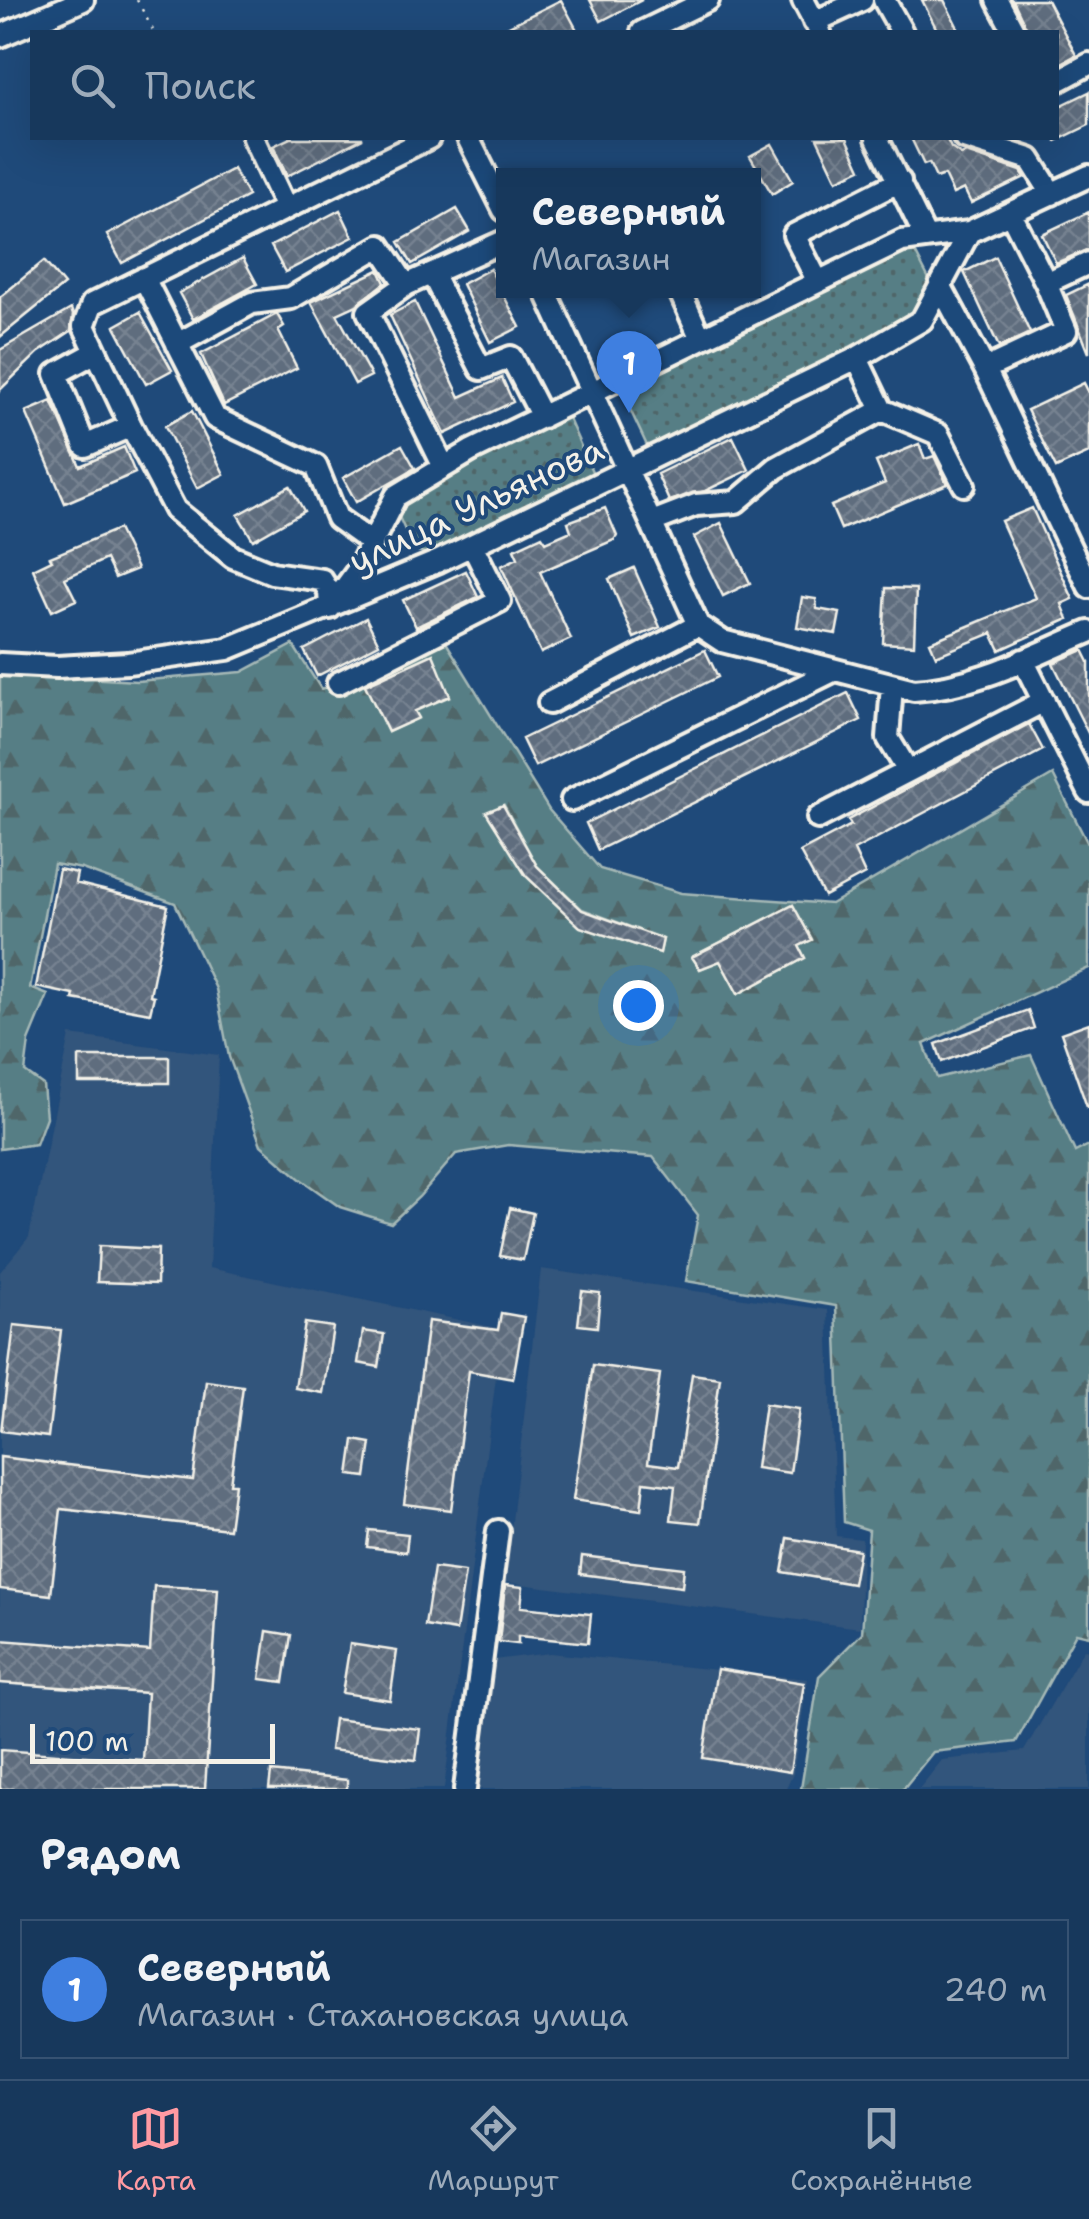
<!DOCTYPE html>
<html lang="ru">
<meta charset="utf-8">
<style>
body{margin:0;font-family:"Shantell Sans",sans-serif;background:#244365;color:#f1f3f6}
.scale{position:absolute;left:30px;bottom:25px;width:245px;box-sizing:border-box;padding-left:10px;border:5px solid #f4f1e8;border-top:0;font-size:28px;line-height:35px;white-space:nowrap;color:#f4f1e8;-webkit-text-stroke:8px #1f4a7a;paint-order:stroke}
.you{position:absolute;left:638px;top:1005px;width:35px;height:35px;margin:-25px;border:8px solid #fff;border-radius:50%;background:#1a73e8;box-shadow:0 0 0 15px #1a73e833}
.badge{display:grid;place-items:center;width:65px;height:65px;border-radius:50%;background:#ff9aa2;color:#fff;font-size:32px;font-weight:700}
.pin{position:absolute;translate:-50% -82px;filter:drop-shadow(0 2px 5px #0008)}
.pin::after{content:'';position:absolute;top:52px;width:35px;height:30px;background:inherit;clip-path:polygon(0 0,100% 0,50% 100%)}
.popup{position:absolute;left:496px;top:168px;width:265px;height:130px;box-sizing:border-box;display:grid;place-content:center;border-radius:0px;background:#17385c;filter:drop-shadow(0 2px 8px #0005);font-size:32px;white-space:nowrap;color:#9eacbb}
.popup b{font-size:38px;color:#f1f3f6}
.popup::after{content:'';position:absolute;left:50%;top:100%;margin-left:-20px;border:20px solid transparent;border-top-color:#17385c}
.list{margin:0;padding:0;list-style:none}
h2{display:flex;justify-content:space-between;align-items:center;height:130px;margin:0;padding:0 40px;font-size:42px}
h2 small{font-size:32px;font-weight:400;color:#9eacbb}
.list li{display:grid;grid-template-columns:65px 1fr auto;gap:30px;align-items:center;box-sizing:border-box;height:140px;margin:0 20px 20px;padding:0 20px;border:2px solid #365272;border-radius:0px}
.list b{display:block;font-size:38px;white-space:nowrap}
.list p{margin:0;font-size:32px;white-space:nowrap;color:#9eacbb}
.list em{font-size:32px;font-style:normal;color:#9eacbb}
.icon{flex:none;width:55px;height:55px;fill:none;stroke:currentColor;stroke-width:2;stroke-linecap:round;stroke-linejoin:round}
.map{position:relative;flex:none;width:1089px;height:1789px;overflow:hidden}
.search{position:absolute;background:#17385c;box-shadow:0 10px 40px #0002;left:30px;right:30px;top:30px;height:110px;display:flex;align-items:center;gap:25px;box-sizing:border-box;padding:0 35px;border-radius:0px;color:#9eacbb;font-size:38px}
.sheet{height:290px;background:#17385c}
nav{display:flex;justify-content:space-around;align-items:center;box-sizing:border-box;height:140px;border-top:2px solid #365272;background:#17385c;font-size:28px;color:#9eacbb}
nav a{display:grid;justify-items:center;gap:5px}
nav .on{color:#ff9aa2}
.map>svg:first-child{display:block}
.built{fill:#32547b}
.forest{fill:url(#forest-firs);stroke:#a5b8b6;stroke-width:2.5;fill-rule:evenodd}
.park{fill:url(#park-dots);stroke:#a5b8b6;stroke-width:2.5}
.building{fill:url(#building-cross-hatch);stroke:#f4f1e8;stroke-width:2.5}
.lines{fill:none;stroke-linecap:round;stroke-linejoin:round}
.minor-casing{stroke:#f4f1e8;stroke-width:28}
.path{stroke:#f4f1e8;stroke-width:2.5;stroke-dasharray:2.5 8;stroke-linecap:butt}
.minor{stroke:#1f4a7a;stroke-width:20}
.labels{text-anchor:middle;stroke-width:8;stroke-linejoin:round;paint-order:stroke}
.street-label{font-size:35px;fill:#f4f1e8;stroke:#1f4a7a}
</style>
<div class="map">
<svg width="1089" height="1789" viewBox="0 0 1089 1789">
<defs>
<pattern id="forest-firs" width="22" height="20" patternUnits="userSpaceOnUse" patternTransform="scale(2.5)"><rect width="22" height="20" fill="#567e85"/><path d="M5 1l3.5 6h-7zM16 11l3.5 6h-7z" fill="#506669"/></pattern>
<pattern id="park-dots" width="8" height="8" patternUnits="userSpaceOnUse" patternTransform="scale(2.5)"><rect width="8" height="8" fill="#567e85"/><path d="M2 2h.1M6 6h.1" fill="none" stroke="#506669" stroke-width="1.8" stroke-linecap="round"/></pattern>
<pattern id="building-cross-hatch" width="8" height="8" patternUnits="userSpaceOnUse" patternTransform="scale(2.5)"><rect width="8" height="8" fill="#5e6d7e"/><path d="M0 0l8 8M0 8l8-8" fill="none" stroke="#768290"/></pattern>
</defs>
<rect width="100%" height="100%" fill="#1f4a7a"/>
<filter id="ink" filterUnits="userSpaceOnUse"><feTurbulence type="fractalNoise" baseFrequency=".01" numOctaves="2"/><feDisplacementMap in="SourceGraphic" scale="20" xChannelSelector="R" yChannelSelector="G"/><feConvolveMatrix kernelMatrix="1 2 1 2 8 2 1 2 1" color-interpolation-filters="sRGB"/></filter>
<g filter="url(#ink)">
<path class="built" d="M 70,1035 L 219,1055 L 209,1268 L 502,1329 L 444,1789 L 0,1789 L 0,1272 L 29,1237 Z
M 541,1269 L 828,1310 L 836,1536 L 862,1539 L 860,1628 L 505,1582 Z
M 1084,1649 L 1089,1650 L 1089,1789 L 919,1789 L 942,1760 L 1024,1751 Z
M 550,1653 L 808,1679 L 793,1774 L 786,1789 L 477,1789 L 493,1660 Z"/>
<path class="forest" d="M 444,639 L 549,810 L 600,869 L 681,893 L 831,904 L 1053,775 L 1089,846 L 1089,968 L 924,1044 L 937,1078 L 1031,1055 L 1075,1152 L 1089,1145 L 1089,1636 L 1076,1633 L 1016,1742 L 933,1752 L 903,1789 L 801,1789 L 819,1676 L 862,1633 L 869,1530 L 844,1522 L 836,1306 L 686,1281 L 698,1215 L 653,1157 L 508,1145 L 456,1154 L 419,1197 L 391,1223 L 340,1207 L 299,1178 L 261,1145 L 229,1057 L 216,989 L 175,903 L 82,869 L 54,864 L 30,988 L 48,995 L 29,1041 L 25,1072 L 43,1085 L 46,1117 L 36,1144 L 0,1149 L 0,673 L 137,681 L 242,672 L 293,645 L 321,689 ZM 396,671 L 418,718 L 388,732 L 366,686 ZM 504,805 L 537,866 L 582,909 L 663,939 L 660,953 L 580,927 L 526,876 L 487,813 ZM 793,905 L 812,939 L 799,946 L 805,958 L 738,994 L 720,961 L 700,969 L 692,957 Z"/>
<path class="park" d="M 915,252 L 931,283 L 914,313 L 650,452 L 620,388 L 894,255 Z
M 568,417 L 594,476 L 432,555 L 414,550 L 399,517 L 410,495 Z"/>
<path class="building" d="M 561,0 L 578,32 L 497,32 Z
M 590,0 L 642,0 L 601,21 Z
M 922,0 L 944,0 L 960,32 L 938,32 Z
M 1013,0 L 1047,0 L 1076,55 L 1056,66 L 1056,32 L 1028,32 Z
M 1089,92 L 1089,125 L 1056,141 L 1056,108 Z
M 290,138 L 363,138 L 287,176 L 273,146 Z
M 817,138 L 847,138 L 861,169 L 837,180 Z
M 911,138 L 946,138 L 951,148 L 961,155 L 966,153 L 1021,171 L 1025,177 L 971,203 L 964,189 L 953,194 L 944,175 L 936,178 L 929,163 L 924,165 Z
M 772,144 L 793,181 L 772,194 L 750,156 Z
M 233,169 L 248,196 L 122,263 L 107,235 Z
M 457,209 L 470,231 L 412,264 L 399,242 Z
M 340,210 L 353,237 L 285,272 L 271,246 Z
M 1089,212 L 1089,249 L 1056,263 L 1042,234 Z
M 995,257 L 1030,333 L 999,347 L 964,272 Z
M 243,258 L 257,284 L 193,319 L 179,293 Z
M 44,261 L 64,285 L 0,337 L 0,297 Z
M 490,269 L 520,327 L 490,342 L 462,284 Z
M 379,270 L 385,283 L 357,305 L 337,314 L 371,376 L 355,384 L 311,302 Z
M 1089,284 L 1089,353 L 1066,295 Z
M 415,302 L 460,397 L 502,378 L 513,402 L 445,434 L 390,315 Z
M 71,309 L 73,315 L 71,331 L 38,353 L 0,390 L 0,350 Z
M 140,312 L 172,370 L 146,384 L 115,326 Z
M 277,314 L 284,326 L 278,330 L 297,368 L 224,405 L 201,354 Z
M 1084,383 L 1089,393 L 1089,453 L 1056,468 L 1027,410 Z
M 52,401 L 80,466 L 124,447 L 135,473 L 65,503 L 26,412 Z
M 192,411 L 224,474 L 197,488 L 165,426 Z
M 733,437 L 749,470 L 705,491 L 669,501 L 657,474 Z
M 919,444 L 925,459 L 934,456 L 947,484 L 841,529 L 831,506 L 885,483 L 876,462 Z
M 402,445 L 415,468 L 356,502 L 343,478 Z
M 290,486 L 304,511 L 253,540 L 238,515 Z
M 605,508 L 617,536 L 614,540 L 540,572 L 571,639 L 541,653 L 501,566 L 518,558 L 514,549 L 542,536 L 546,542 L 571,531 L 568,522 Z
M 1032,508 L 1073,599 L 1062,604 L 1068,619 L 1000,650 L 992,633 L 936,656 L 930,642 L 1036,598 L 1001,521 Z
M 721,523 L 750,583 L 723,596 L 694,537 Z
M 118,529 L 137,569 L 115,578 L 106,559 L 65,578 L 76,600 L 52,611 L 33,569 L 52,560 L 50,557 Z
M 634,568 L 660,627 L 634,638 L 609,579 Z
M 466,571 L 478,597 L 416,627 L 403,600 Z
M 886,588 L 916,589 L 914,645 L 883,643 Z
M 802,597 L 816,599 L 817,609 L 840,613 L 836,634 L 797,627 Z
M 366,618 L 379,644 L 317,676 L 304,650 Z
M 705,650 L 718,677 L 535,766 L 522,739 Z
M 1083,650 L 1089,662 L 1089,735 L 1053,663 Z
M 433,654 L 450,696 L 415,711 L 419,718 L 388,732 L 365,685 Z
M 848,693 L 861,720 L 598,850 L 586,823 Z
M 1029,724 L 1043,750 L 854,850 L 865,874 L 824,896 L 800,852 L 851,825 L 848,820 Z
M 503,805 L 537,866 L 582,910 L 663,939 L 660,953 L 580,927 L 526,876 L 486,812 Z
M 59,869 L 77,873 L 75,883 L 168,906 L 150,995 L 154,996 L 150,1013 L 73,999 L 74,995 L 36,987 Z
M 793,905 L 812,940 L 799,946 L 805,958 L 738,994 L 720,961 L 700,969 L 692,957 Z
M 1028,1010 L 1034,1028 L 942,1062 L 936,1044 Z
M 1089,1023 L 1089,1107 L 1087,1107 L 1061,1033 Z
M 79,1057 L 169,1057 L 169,1083 L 79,1083 Z
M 510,1208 L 533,1213 L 523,1260 L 500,1256 Z
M 99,1246 L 158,1249 L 157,1284 L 97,1282 Z
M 582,1291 L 600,1293 L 597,1327 L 578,1325 Z
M 501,1313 L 524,1317 L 513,1379 L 469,1371 L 451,1510 L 404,1504 L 428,1321 L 498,1330 Z
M 305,1323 L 333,1327 L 323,1393 L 295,1388 Z
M 14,1325 L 61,1330 L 48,1437 L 1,1431 Z
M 363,1331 L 384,1334 L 379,1367 L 358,1363 Z
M 593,1365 L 660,1374 L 648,1463 L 678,1467 L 692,1374 L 720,1378 L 700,1523 L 671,1520 L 675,1486 L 644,1482 L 641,1510 L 573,1500 Z
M 206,1381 L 243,1386 L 230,1484 L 235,1484 L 229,1529 L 61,1509 L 51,1595 L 0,1589 L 0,1457 L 193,1480 Z
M 765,1404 L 799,1409 L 790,1473 L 756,1468 Z
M 354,1440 L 371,1443 L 366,1477 L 349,1475 Z
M 369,1530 L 408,1534 L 406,1552 L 367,1547 Z
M 788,1538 L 859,1550 L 853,1584 L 782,1572 Z
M 582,1556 L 684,1568 L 682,1587 L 580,1574 Z
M 434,1568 L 465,1572 L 456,1631 L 425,1626 Z
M 505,1585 L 523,1587 L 521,1607 L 591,1614 L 588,1643 L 518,1636 L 518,1644 L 499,1642 Z
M 154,1586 L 218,1589 L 205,1789 L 0,1789 L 0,1750 L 143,1760 L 147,1693 L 0,1683 L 0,1640 L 150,1651 Z
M 267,1631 L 291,1635 L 284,1682 L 260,1679 Z
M 350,1644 L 397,1651 L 390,1700 L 342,1693 Z
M 717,1669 L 804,1683 L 790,1772 L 703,1758 Z
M 334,1719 L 420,1729 L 416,1760 L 330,1750 Z
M 271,1772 L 347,1780 L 347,1789 L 269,1789 Z"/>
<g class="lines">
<defs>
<path id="minor" d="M 803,0 L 820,32
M 884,0 L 902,32
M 997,0 L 1014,32
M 814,22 L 862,0
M 642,32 L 708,0
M 0,36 L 83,0
M 1056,82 L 1089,64
M 253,138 L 286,208
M 468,138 L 504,210
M 877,138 L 926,238
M 964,138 L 1030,159 L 1052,194
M 1011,214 L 1046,283 L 1089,263
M 432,274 L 481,369 L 511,357 L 542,417
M 144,278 L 215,418 L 316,466 L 337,518 L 372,543
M 818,282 L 794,235 L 900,181
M 406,285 L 368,312 L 444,467
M 940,285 L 985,369 L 1089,587
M 545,290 L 698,625 L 722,641 L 914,690 C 976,687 1032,656 1089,632
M 679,290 L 701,339
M 177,344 L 252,303 L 291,298 L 380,246 L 406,285 L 504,241
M 96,352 L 56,374 L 85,446 L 131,426
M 985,369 L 1066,331 L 1046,283
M 882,410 L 938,434 L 964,485
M 652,522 L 696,505 L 736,502 L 776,468 L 882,410 L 857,358
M 331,607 L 358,570 L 396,496 L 471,451 L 902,241 L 969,232 L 1089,176
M 330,608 L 329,591 L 322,580 L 272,573 L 233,557 L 175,510 L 131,426 L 84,326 L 92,304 L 429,138
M 1023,660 L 1089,792
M 0,664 L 57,667 L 128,663 L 227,649 L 439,561 L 857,358 L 922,320 L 969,232
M 338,683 L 500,601 L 472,545
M 892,685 L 888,738 L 908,771
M 549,703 L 698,625
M 572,800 L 835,670
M 818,818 L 1044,701
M 465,1789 L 498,1531"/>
</defs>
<use href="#minor" class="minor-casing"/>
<path class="path" d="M 137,0 L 154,32"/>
<use href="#minor" class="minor"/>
</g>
</g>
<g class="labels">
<g class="street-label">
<text transform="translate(476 505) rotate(-25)" y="12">улица Ульянова</text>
</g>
</g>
</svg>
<div class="scale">100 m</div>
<div class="you"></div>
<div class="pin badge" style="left:629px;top:413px;background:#3f7fe0">1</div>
<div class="popup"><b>Северный</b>Магазин</div>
<div class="search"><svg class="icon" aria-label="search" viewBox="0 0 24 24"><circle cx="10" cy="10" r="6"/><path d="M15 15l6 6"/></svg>Поиск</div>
</div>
<section class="sheet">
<h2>Рядом<small></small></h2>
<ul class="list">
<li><span class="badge" style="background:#3f7fe0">1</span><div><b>Северный</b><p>Магазин · Стахановская улица</p></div><em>240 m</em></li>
</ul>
</section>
<nav>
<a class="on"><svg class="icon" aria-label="map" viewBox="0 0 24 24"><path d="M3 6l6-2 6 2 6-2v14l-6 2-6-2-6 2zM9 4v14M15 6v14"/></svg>Карта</a>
<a><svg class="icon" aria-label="directions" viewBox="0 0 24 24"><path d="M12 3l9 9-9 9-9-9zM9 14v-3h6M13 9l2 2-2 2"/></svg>Маршрут</a>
<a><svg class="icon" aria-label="saved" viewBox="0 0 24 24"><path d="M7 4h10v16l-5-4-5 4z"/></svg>Сохранённые</a>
</nav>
